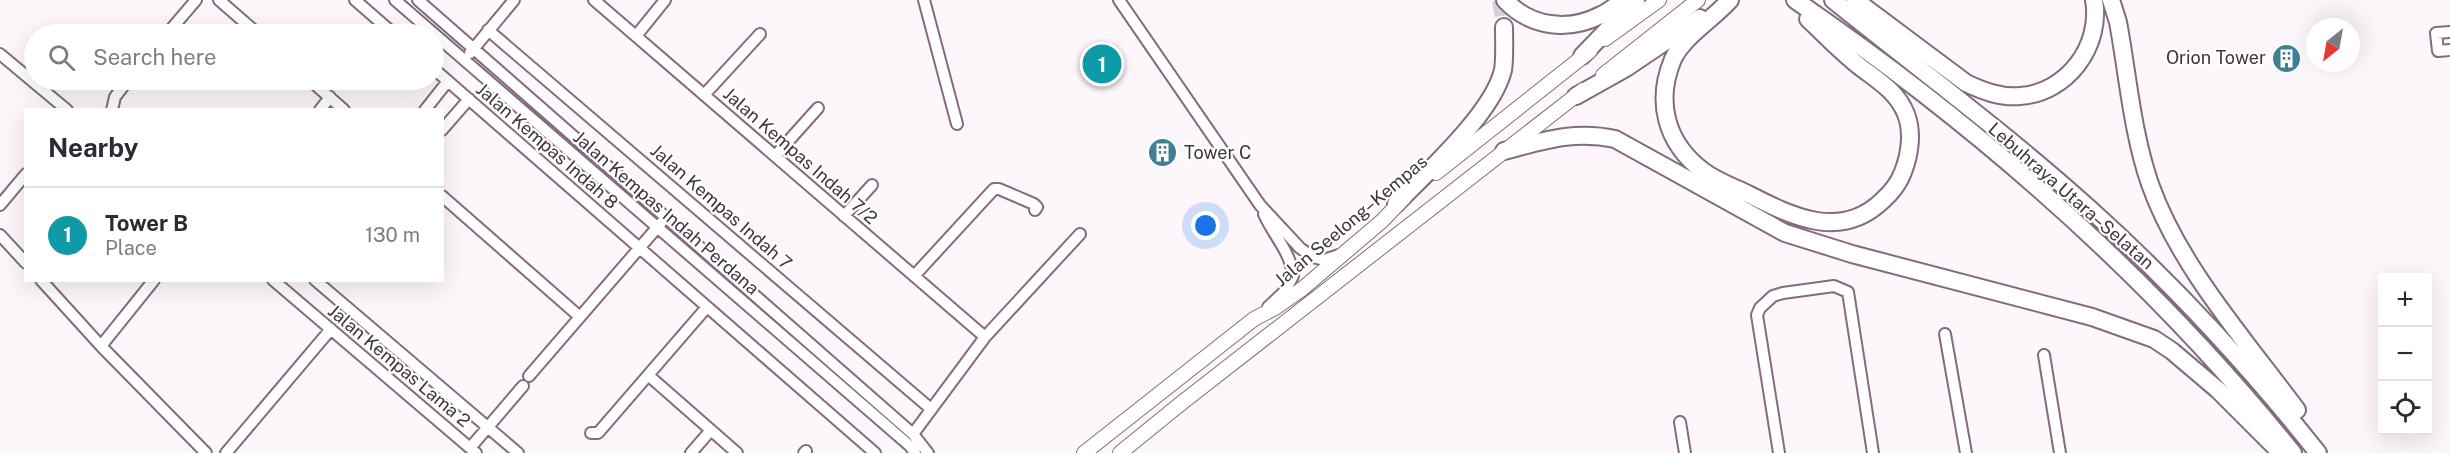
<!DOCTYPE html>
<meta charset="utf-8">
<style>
body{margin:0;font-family:"Public Sans",sans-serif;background:#f7f7f7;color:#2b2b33}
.controls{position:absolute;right:18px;bottom:18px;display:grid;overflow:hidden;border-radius:0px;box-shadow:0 6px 24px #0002}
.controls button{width:54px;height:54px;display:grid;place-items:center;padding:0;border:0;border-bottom:2px solid #e1e1e2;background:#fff;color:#2b2b33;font:30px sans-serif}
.compass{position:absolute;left:2306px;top:18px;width:54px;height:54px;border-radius:50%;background:#fff;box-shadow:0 6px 24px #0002;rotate:211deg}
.you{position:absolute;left:1206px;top:226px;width:21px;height:21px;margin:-15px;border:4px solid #fff;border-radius:50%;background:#1a73e8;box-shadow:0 0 0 9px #1a73e833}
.badge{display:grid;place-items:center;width:39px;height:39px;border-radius:50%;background:#2563eb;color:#fff;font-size:20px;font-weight:700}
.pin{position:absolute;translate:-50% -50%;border:3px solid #fff;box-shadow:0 2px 6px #0006}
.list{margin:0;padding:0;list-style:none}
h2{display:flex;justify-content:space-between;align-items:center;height:78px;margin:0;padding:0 24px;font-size:26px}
h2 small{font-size:20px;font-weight:400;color:#7c7c81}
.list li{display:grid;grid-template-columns:39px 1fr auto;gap:18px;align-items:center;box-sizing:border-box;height:96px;padding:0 24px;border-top:2px solid #e1e1e2}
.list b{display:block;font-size:22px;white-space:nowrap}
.list p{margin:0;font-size:20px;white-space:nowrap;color:#7c7c81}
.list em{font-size:20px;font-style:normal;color:#7c7c81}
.icon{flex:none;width:33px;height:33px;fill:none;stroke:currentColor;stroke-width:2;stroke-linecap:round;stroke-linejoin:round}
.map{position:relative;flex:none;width:2450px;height:453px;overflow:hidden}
.search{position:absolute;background:#fff;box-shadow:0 6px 24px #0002;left:24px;top:24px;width:420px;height:66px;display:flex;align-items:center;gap:15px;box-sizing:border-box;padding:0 21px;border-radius:33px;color:#7c7c81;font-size:22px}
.panel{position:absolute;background:#fff;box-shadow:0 6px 24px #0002;left:24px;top:108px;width:420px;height:174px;border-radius:0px}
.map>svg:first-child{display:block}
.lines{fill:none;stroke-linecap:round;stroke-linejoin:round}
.highway-tunnel{stroke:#d7d0d6;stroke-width:16;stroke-dasharray:16 8;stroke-linecap:butt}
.minor-casing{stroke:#846b80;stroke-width:14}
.major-casing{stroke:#846b80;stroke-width:16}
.highway-casing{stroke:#846b80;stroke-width:20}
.minor{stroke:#fff;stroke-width:10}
.major{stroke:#fff;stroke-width:14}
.highway{stroke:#fff;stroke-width:16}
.labels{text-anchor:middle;stroke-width:4.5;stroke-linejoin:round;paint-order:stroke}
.poi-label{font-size:18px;fill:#3f353e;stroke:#fff;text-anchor:end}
.street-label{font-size:18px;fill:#3f353e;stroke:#fff}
</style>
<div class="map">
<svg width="2450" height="453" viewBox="0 0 2450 453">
<rect width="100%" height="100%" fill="#fdf7fc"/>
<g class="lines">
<path class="highway-tunnel" d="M 1500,0 L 1504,27"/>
<defs>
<path id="minor" d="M 219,0 L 258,34
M 355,0 L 394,34
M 395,0 L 910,446 L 915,453
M 418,0 L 913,434 L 928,453
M 594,0 L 985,337
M 924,0 L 957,124
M 1119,0 L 1260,205 L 1300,248 L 1313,257 L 1324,260 L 1339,255
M 488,30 L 931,409
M 2450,32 L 2436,33 L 2438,51 L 2450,50
M 167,34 L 196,0
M 636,36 L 665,0
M 470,53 L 514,0
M 0,54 L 67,110
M 434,69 L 875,453
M 310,80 L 344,110
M 704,95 L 760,34
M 112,110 L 115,97 L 128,80
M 320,110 L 330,97
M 425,110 L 448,81
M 442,130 L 469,99
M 775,156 L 818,108
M 442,196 L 580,317
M 0,205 L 26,174
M 1264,214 C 1273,235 1291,252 1293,276 L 1284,292 L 1268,307
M 844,216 L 872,185
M 0,235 L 26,263
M 914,276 L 994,189 L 999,189 L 1034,204 L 1037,207 L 1035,210
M 41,280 L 101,346 L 206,453
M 273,280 L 476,453
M 315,280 L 518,453
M 1945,334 L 1966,453
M 101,346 L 154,280
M 2044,355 L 2060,453
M 648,375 L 737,453
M 529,376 L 661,223
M 1680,422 L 1685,453
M 591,433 L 598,433 L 707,307
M 913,434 L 985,337 L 1080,234
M 470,448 L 523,386
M 226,453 L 331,329
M 691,453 L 711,430
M 804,453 L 806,451
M 1779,453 L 1757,315 L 1760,308 L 1773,296 L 1783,293 L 1834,286 L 1848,292 L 1873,453"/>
<path id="major" d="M 1605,39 L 1659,0
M 1603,75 L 1698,0
M 1436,173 L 1590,51
M 1084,453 L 1254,319 L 1275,308 L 1302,289 L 1382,221 L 1404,198
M 1120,453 L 1179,405 L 1583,90"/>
<path id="highway" d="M 1505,0 C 1530,27 1568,32 1601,15 C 1610,11 1617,4 1625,0
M 1730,0 C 1713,19 1684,36 1673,59 C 1655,102 1666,143 1703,171 C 1716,181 1733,187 1748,194 C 1791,216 1840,241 1882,201 C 1891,193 1899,183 1903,172 C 1910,154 1913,132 1906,114 C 1897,91 1877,80 1859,66 C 1841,52 1825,35 1808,19
M 1795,0 C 1980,127 2152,278 2293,453
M 1833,0 C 1919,69 2009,136 2091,210 C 2173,284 2249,366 2318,453
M 1855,0 L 1966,83 C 1983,91 2001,98 2020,96 C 2067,93 2102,46 2094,0
M 2111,0 L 2118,22 C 2128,76 2132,132 2150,184 C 2179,266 2245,340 2297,410
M 1582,56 L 1636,0
M 1576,96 L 1626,68 L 1700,18
M 1504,151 C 1543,141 1574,130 1615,139 L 1785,233 L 1852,254 L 2092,317 L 2154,339 L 2172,351 L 2218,390 L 2281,453
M 1396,204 C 1427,172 1493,113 1503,70 C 1505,57 1504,41 1504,27"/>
</defs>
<use href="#minor" class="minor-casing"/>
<use href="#major" class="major-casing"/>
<use href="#highway" class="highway-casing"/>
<use href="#minor" class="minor"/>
<use href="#major" class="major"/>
<use href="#highway" class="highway"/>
</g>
<defs>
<symbol id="building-disc" viewBox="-11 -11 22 22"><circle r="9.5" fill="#408094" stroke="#fff"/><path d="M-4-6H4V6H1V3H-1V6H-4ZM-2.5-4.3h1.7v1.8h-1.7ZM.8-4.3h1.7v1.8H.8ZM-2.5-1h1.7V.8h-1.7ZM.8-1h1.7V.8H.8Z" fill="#fff"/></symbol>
</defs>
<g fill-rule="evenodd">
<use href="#building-disc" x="2270" y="42" width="33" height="33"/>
<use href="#building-disc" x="1146" y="136" width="33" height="33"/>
</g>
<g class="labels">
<g class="poi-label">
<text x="2266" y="64">Orion Tower</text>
<text x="1184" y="159" text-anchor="start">Tower C</text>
</g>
<g class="street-label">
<text transform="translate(547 146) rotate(41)" y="6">Jalan Kempas Indah 8</text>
<text transform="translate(800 156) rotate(41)" y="6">Jalan Kempas Indah 7/2</text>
<text transform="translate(2071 196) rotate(41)" y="6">Lebuhraya Utara–Selatan</text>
<text transform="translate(721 207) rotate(41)" y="6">Jalan Kempas Indah 7</text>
<text transform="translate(666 213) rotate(41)" y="6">Jalan Kempas Indah Perdana</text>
<text transform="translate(1351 221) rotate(-40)" y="6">Jalan Seelong–Kempas</text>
<text transform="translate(399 366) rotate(40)" y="6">Jalan Kempas Lama 2</text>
</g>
</g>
</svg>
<div class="controls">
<button>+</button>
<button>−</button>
<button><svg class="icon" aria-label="locate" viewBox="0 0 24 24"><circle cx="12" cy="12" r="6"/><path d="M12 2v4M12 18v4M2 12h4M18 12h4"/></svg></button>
</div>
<svg class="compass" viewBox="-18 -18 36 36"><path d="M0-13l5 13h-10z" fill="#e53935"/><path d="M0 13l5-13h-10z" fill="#7c7c81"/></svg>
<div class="you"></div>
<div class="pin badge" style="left:1102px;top:64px;background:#0f9aa8">1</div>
<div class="search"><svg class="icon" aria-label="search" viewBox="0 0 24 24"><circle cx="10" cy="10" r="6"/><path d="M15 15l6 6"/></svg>Search here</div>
<section class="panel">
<h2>Nearby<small></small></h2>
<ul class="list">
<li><span class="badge" style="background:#0f9aa8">1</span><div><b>Tower B</b><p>Place</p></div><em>130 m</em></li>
</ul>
</section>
</div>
